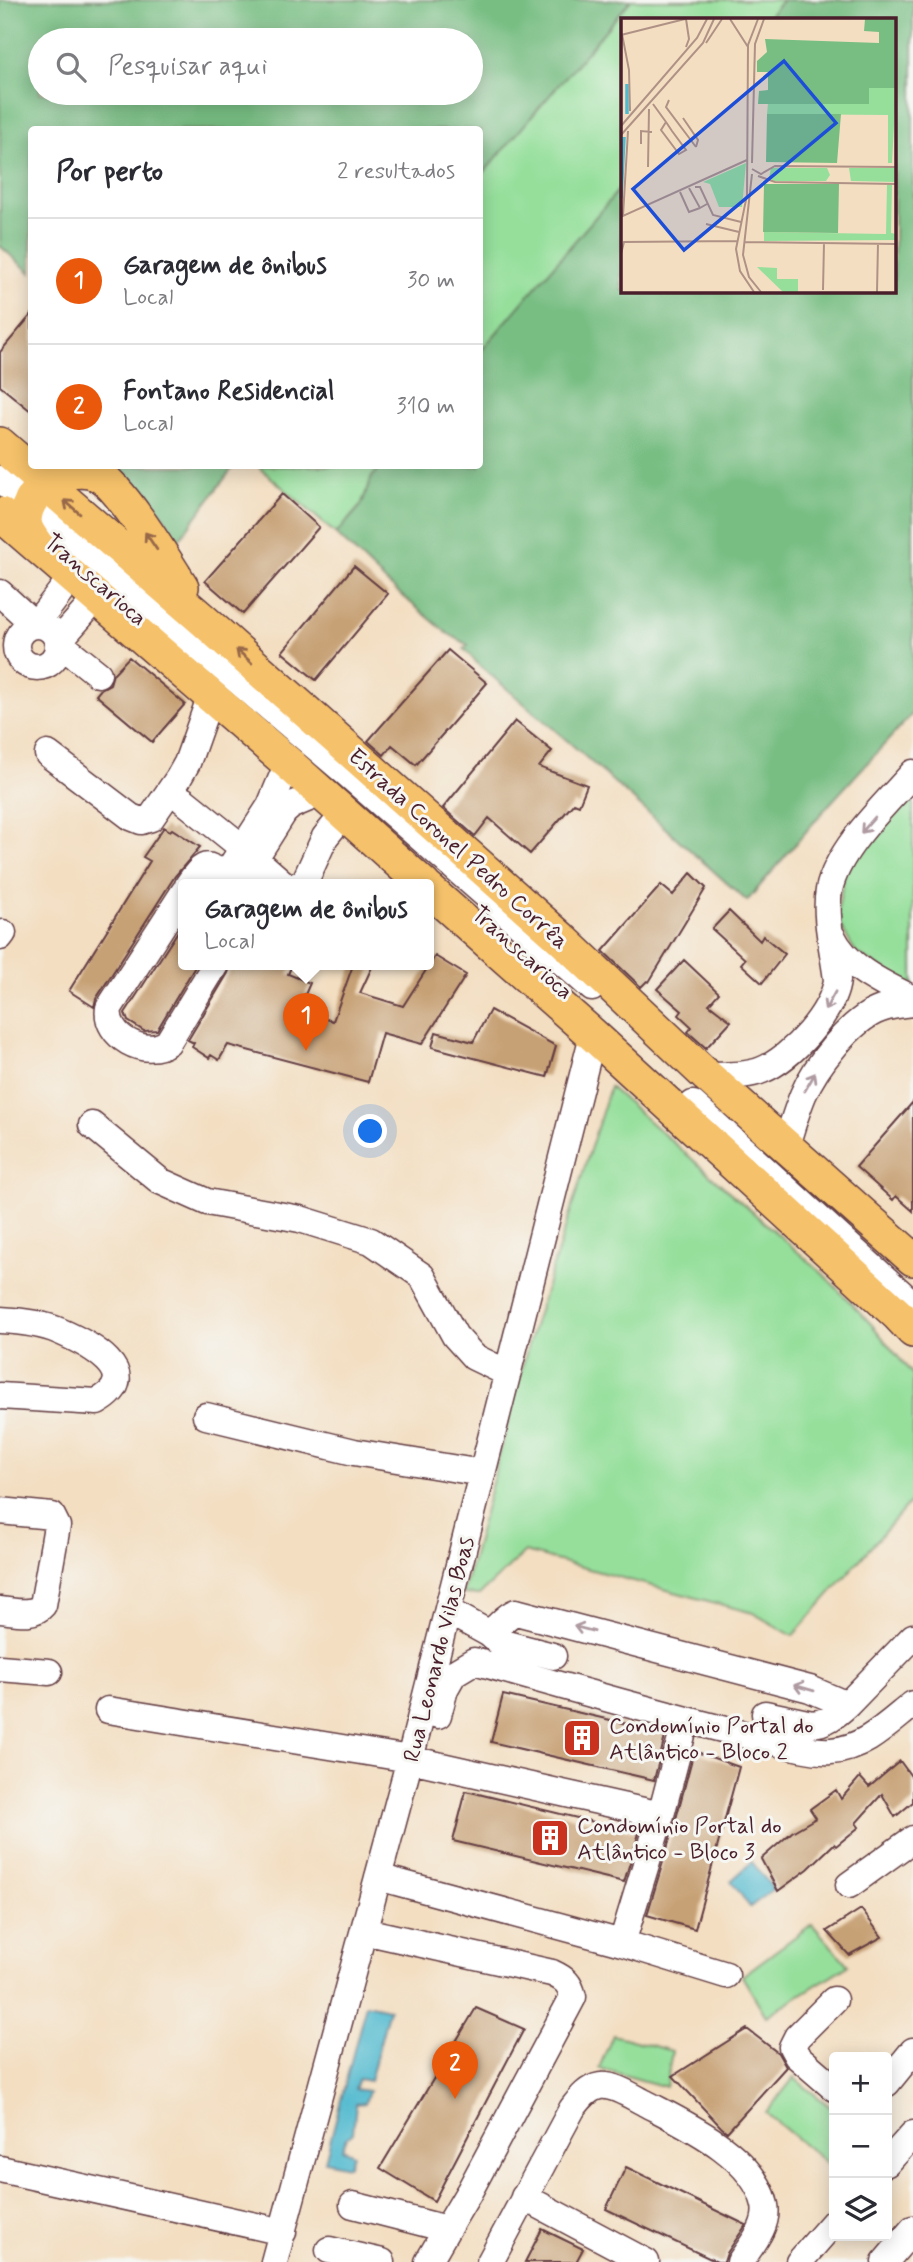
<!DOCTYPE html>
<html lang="pt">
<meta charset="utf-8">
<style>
body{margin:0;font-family:Mynerve,sans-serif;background:#f2f2f3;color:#2b2b33}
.controls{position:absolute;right:21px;bottom:21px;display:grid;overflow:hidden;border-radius:7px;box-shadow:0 4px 18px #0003}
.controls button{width:63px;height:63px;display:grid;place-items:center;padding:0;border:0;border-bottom:2px solid #e1e1e2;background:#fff;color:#2b2b33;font:35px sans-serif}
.you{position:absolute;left:371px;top:1132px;width:24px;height:24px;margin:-18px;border:5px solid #fff;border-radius:50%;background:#1a73e8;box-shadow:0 0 0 10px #1a73e833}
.badge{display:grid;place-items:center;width:46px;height:46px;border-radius:50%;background:#ea580c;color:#fff;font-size:23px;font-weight:700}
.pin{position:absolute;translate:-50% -58px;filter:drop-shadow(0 2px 4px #0008)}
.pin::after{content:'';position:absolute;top:37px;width:24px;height:21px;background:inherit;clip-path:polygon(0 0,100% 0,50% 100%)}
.popup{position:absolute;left:178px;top:879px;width:256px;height:91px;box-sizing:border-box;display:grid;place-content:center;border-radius:7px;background:#fff;filter:drop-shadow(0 2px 5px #0005);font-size:23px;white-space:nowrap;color:#7c7c81}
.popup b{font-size:26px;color:#2b2b33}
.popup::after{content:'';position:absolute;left:50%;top:100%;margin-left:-14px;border:14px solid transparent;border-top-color:#fff}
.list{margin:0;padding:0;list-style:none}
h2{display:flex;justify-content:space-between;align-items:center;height:91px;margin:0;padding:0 28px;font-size:30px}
h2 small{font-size:23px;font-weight:400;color:#7c7c81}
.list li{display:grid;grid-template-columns:46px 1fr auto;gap:21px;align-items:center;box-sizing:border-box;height:126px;padding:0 28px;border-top:2px solid #e1e1e2}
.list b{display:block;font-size:26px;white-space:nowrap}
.list p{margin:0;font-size:23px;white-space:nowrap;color:#7c7c81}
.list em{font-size:23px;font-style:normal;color:#7c7c81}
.icon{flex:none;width:38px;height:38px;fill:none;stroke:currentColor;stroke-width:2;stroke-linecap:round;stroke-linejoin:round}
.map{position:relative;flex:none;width:913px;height:2262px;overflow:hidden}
.search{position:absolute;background:#fff;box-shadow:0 4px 18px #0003;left:28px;top:28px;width:455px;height:77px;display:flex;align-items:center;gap:18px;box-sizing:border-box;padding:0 24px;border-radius:38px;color:#7c7c81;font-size:26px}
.panel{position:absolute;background:#fff;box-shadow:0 4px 18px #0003;left:28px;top:126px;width:455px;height:343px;border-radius:7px}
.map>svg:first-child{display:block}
.green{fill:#95df9b;stroke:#707f63;stroke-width:2}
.forest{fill:#78be83;stroke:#616e57;stroke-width:2;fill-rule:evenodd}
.water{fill:#51bacf;stroke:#4e6c7d;stroke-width:2}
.building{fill:#c7a176}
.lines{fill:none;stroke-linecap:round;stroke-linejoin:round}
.minor-casing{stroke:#633c42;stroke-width:29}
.major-casing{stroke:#633c42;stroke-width:36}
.minor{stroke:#fff;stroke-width:26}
.major{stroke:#f5c16b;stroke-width:33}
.oneway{stroke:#976848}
.oneway2{stroke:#ae9aa0}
.labels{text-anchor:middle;stroke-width:6;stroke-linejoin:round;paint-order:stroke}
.street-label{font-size:23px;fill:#4a1f2b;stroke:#f6f6f2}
.poi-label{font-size:23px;fill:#4a1f2b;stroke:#f6f6f2;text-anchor:start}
.inset-river{fill:none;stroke:#51bacf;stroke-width:3.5}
.inset-road{fill:none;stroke:#af9285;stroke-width:2}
.view{fill:#1d4ed8;fill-opacity:0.15;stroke:#1d4ed8;stroke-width:3.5}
.inset-edge{fill:none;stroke:#4a1f2b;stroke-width:3.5}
</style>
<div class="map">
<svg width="913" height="2262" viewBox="0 0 913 2262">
<rect width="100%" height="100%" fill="#f6f6f2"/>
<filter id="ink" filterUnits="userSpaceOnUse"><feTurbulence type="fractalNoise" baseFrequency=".0143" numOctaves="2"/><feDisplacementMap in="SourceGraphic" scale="14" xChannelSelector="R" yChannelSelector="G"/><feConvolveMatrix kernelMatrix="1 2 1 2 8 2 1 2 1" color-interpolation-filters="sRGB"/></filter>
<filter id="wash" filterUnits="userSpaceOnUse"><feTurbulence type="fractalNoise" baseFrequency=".00686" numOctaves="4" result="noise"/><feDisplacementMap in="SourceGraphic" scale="28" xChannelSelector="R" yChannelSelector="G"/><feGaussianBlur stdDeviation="1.57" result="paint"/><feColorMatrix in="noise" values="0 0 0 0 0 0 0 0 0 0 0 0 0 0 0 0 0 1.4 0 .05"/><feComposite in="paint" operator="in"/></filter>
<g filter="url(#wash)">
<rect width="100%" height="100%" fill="#f3dec1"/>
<path class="green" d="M 631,0 L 783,0 L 766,19 L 622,19 L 622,186 L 480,352 L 480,177 Z
M 258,466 L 382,466 L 372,477 L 361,505 L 336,534 Z
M 913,792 L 913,986 L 856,953 L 840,925 L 838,909 L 845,871 Z
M 610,1087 L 823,1274 L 872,1325 L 913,1375 L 913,1499 L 793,1636 L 753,1613 L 525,1552 L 479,1595 L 463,1594 L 529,1342 Z
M 812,1924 L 848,1965 L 766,2016 L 742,1976 Z
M 613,2035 L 672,2051 L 666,2087 L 599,2068 Z
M 794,2078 L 834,2110 L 834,2160 L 829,2165 L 766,2113 Z"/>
<path class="forest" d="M 0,0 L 631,0 L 480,177 L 480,130 L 32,130 L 31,273 L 0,246 ZM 40,40 L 471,40 L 471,93 L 40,93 Z
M 783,0 L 913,0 L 913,713 L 826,808 L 747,901 L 570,743 L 478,664 L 464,649 L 468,645 L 447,633 L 387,583 L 336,534 L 361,506 L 372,477 L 382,466 L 480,466 L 480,352 L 622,186 L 622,290 L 894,290 L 894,19 L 766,19 Z
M 114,466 L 234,466 L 178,541 C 163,510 141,487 114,466 Z"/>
<path class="water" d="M 752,1862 L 773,1889 L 750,1907 L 731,1881 Z
M 366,2004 L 389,2009 L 370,2081 L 359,2079 L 355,2089 L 369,2091 L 365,2103 L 356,2104 L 353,2132 L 347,2137 L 342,2149 L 353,2154 L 348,2166 L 325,2161 Z"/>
<g id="blocks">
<path class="building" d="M 32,314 L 32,412 L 0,386 L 0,352 Z
M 282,494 L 319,527 L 243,614 L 205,581 Z
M 354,566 L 388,594 L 316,680 L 282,652 Z
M 448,650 L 487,683 L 416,765 L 392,745 L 384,755 L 368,741 Z
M 129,657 L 185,704 L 152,742 L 96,695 L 101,689 L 110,684 L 113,674 Z
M 515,721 L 552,751 L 539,767 L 587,785 L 579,805 L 574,803 L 530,854 L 489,818 L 475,836 L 443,808 Z
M 164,827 L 170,831 L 172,829 L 200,847 L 175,876 L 96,999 L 94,1007 L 69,991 L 150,861 L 143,857 Z
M 691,873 L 706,888 L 649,982 L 647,981 L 641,987 L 603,951 L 661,885 L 673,895 Z
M 729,911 L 760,941 L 763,936 L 785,954 L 762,983 L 741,964 L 745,959 L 712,929 Z
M 184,922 L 184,965 L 196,965 L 157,1030 L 144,1031 L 128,1021 L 125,1013 Z
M 435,956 L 466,975 L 422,1044 L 382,1033 L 368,1082 L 228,1045 L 219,1060 L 211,1055 L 209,1058 L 192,1047 L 194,1043 L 188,1040 L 228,973 L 231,965 L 292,965 L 288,974 L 310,983 L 298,1011 L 333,1021 L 353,965 L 373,965 L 360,993 L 403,1006 Z
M 684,960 L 719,993 L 709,1004 L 731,1021 L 706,1048 L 688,1032 L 692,1027 L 679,1015 L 682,1011 L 657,989 Z
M 490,1010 L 556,1046 L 547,1077 L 432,1047 L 436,1032 L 473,1042 Z
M 913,1102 L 913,1211 L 896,1196 L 893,1200 L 856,1167 Z
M 503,1695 L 666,1733 L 654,1780 L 491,1742 Z
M 694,1751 L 739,1767 L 695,1929 L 647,1915 L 676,1819 Z
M 900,1761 L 913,1779 L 913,1802 L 895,1817 L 882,1794 L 856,1823 L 859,1827 L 836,1846 L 834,1844 L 808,1869 L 778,1891 L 761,1859 L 792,1832 L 816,1818 L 810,1809 L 836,1790 L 841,1799 L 860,1777 L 869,1787 Z
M 466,1791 L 639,1833 L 624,1882 L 453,1841 Z
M 861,1909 L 882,1937 L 849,1955 L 827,1931 Z
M 476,2008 L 524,2029 L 434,2201 L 380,2168 Z
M 747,2029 L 778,2053 L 786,2067 L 727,2132 L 721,2127 L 673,2076 Z
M 626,2167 L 746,2225 L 727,2253 L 724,2262 L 717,2262 L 606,2209 Z
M 542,2229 L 583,2249 L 576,2262 L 525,2262 Z"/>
</g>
</g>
<g filter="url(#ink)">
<use href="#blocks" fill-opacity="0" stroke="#633c42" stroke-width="2"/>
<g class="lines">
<defs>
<path id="minor" d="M 0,479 L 344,771 L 592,988
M 0,593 L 35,625 L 72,577
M 96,599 L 58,642 L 98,674
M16 646a21 21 0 1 1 42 0a21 21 0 1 1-42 0Z
M 48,754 L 131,817 L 141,821 L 151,818 L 178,779 L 187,763 L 210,698
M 183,800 L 244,849
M 254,858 L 285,885
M 188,885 C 212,848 209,879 230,868 L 270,806 L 288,763
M 246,885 L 246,875 L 250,866 L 284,812 L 292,805 L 321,793
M 298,885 L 305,881 L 325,837 L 344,814
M 184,892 L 109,1008 C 104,1036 146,1059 168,1042 L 215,965
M 832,936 C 848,969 882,983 913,999
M 0,937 L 3,933
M 707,1076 C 725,1075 746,1077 762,1070 C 791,1059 834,1011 837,980 C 834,953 824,917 829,890 C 838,848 885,805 913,773
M 693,1104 L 913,1304
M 92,1125 L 160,1181 L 207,1202 L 300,1219 L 371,1241 L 422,1276 L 455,1336 L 474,1357 L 507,1373
M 786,1146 C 791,1129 796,1112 803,1095 C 815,1067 851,1019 881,1009 C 891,1005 902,1004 913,1003
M 0,1320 C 20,1321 41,1323 59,1331 C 87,1343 148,1374 97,1402 L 0,1396
M 206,1416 L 354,1452 L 482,1473
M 0,1511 L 52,1516 L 57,1526 L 43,1605 C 33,1617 14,1611 0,1610
M 448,1611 L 488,1633 C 499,1628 504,1616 516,1612 L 810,1689 L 847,1705 L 913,1637
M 488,1633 L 499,1642 L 553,1656
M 0,1668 L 49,1672
M 108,1710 L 410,1759 L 661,1815 L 686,1720
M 765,1714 L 812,1724 C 826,1723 836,1715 847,1705
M 438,1715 L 445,1689 L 454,1673 L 474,1661 C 563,1686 652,1712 742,1734 C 765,1739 809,1753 831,1751 C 864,1749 889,1723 913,1704
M 378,1877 L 622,1943 L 661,1815
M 849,1885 L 913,1839
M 622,1943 L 726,1975
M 887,2083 L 913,2051
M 834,2088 L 797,2056 L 792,2047 L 797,2037 L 834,2000
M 887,2163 L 913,2134
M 0,2169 L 283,2232
M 524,2197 L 646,2262
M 353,2205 L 447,2229 L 469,2192 L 573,1997 C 570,1983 565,1979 552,1973 L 364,1931
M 329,2250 L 382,2262
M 274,2262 L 410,1759 L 593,1035
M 428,2262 L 447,2229
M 490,2262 L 572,2109 C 579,2100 587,2088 600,2086 C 614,2084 633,2097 645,2103 C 685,2124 754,2155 765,2205 C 769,2226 751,2245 740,2262
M 799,2262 L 834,2222
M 885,2262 L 913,2229"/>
<path id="major" d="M 0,444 L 202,619 L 562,939 L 707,1076 L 913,1259
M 0,514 L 288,763 L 424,885
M 39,548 C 33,540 25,530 25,520 C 27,488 69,461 98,475 C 120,486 167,563 182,587
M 428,889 L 593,1035 L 897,1314 L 913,1331"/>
</defs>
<use href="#minor" class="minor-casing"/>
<use href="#major" class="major-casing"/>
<use href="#minor" class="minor"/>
<use href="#major" class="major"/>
</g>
<defs><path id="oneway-shaft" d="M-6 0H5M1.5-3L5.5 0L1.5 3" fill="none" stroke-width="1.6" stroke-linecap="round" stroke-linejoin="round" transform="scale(1.75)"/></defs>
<g class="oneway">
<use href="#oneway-shaft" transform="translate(72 507) rotate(-139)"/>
<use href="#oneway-shaft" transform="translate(151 541) rotate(-124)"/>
<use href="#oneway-shaft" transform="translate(244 656) rotate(-138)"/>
</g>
<g class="oneway2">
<use href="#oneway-shaft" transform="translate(868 825) rotate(131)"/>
<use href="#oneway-shaft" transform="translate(830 1001) rotate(119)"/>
<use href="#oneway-shaft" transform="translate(810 1082) rotate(-60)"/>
<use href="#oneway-shaft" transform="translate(584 1629) rotate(-165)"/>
<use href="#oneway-shaft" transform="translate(804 1688) rotate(-164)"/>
</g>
</g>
<defs>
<symbol id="building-square" viewBox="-11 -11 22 22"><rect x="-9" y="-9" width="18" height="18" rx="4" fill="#c8321e" stroke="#f6f6f2"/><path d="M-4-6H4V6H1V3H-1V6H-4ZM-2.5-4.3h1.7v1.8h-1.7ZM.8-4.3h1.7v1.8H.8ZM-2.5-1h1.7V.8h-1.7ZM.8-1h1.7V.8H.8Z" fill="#fff"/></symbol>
</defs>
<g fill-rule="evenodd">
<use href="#building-square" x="560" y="1716" width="44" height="44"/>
<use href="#building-square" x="528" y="1816" width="44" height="44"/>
</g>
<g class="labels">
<g class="street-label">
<text transform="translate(96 579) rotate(41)" y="8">Transcarioca</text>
<text transform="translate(459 848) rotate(42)" y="8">Estrada Coronel Pedro Corrêa</text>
<text transform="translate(523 952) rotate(42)" y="8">Transcarioca</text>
<text transform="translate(438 1649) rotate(-76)" y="8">Rua Leonardo Vilas Boas</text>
</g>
<g class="poi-label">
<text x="609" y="1733">Condomínio Portal do<tspan x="609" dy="26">Atlântico - Bloco 2</tspan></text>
<text x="577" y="1833">Condomínio Portal do<tspan x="577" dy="26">Atlântico - Bloco 3</tspan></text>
</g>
</g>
<g transform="translate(621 18)">
<rect width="275" height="275" fill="#f3dec1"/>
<path d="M 248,70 L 275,70 L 271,145 L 267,145 L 267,97 L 146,96 L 147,85 L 247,86 ZM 125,145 L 121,189 L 98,189 L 89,166 L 82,164 ZM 150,150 L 206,150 L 209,157 L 205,163 L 153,163 L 148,160 ZM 228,150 L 275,150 L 275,164 L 230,163 ZM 266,167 L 271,167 L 270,215 L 275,216 L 275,222 L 143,223 L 143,214 L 265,216 ZM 136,249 L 156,250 L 156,261 L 177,261 L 177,274 L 162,274 Z" fill="#95df9b"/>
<path d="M 244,1 L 275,1 L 275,70 L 248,70 L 248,86 L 137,86 L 138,73 L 147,72 L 147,54 L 136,54 L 136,43 L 146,34 L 144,21 L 258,25 L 258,14 L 243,13 ZM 146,96 L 220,96 L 216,145 L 145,144 ZM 143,166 L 218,166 L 217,215 L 142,214 Z" fill="#78be83"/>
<path class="inset-river" d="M 6,66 L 6,96M 0,180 L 3,119"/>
<path class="inset-road" d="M 109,1 L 127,29M 1,16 L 8,52 L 9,93M 0,17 L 64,1M 85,25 L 101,1M 65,29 L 68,21 L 65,1M 48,82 L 45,89 L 75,129M 32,86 L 45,104 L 51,113 L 65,132 L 58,136 L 40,112 L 45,104M 62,100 L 77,122 L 75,129M 0,108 L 76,20 L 86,1M 7,113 L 2,198 L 126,142M 0,117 L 82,25 L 93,1M 20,126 L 20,113 L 31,114M 131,145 L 134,26 L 143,1M 27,149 L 28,91M 131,151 L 140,156 L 154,148 L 275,149M 131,156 L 122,237 L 128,259 L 140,274M 137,158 L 154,164 L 275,166M 74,169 L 79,169 L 92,197 L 120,204M 68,170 L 79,190 L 86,186M 59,174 L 68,194 L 79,190M 85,206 L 118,214M 124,224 L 275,226M 0,236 L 3,224 L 116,223M 202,272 L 203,225M 133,274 L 119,253 L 115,231 L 126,177 L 127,27 L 137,1M 256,274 L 257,225"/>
<path class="view" d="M 163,43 L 215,105 L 63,232 L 12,171 Z"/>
<rect width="275" height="275" class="inset-edge"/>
</g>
</svg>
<div class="controls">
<button>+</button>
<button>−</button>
<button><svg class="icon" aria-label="layers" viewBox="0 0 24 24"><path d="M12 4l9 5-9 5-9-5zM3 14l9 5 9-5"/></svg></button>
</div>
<div class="you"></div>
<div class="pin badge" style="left:306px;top:1051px">1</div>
<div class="popup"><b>Garagem de ônibus</b>Local</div>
<div class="pin badge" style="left:455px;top:2099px">2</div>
<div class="search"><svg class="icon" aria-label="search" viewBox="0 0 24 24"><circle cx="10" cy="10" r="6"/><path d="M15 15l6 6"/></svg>Pesquisar aqui</div>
<section class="panel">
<h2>Por perto<small>2 resultados</small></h2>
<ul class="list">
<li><span class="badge">1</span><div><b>Garagem de ônibus</b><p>Local</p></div><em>30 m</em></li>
<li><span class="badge">2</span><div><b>Fontano Residencial</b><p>Local</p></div><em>310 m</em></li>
</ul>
</section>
</div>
